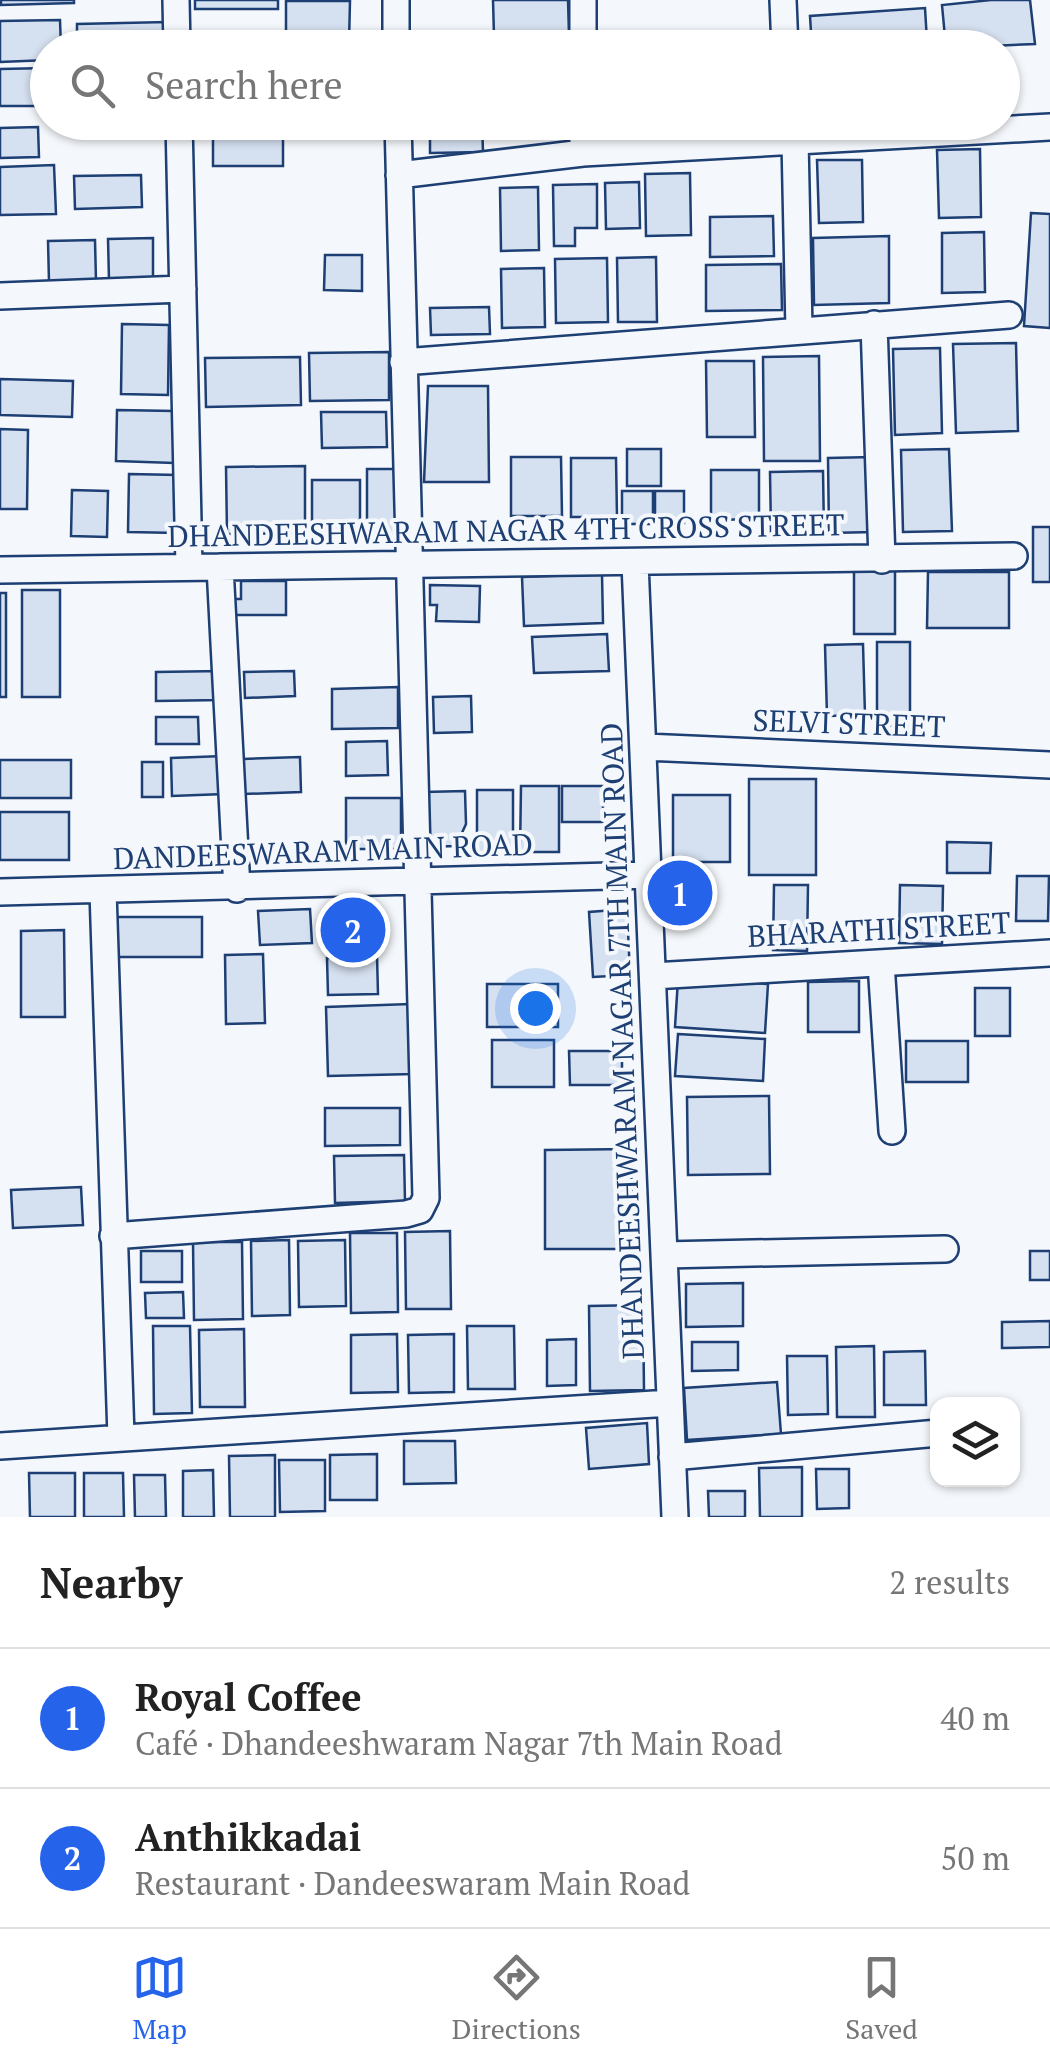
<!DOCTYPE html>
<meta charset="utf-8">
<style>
body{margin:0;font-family:"PT Serif",serif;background:#f6f6f6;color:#222}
.controls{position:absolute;right:30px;bottom:30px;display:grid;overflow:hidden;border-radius:20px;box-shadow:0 2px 8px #0004}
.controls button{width:90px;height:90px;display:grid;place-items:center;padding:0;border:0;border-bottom:2px solid #e0e0e0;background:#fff;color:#222;font:50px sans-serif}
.you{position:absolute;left:535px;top:1008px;width:35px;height:35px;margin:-25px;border:8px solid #fff;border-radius:50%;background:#1a73e8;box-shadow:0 0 0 15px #1a73e833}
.badge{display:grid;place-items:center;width:65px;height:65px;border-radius:50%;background:#2563eb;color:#fff;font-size:32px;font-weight:700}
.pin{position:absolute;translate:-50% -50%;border:5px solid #fff;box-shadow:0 2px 10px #0006}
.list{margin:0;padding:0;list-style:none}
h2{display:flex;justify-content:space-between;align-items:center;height:130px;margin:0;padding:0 40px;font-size:42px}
h2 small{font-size:32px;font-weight:400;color:#767676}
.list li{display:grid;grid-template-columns:65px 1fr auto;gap:30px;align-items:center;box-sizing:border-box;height:140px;padding:0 40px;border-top:2px solid #e0e0e0}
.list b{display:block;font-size:38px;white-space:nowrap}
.list p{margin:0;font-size:32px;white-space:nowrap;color:#767676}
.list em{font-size:32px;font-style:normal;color:#767676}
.icon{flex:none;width:55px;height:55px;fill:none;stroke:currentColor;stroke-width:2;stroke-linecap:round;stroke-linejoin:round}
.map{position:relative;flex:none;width:1050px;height:1517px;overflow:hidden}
.search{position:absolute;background:#fff;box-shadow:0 2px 8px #0004;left:30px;right:30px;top:30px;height:110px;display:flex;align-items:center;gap:25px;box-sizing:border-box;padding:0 35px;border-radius:55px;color:#767676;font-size:38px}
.sheet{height:410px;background:#fff}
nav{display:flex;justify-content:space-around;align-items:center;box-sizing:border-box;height:140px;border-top:2px solid #e0e0e0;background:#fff;font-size:28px;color:#767676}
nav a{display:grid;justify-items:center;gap:5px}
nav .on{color:#2563eb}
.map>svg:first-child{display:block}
.building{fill:#d5e0f0;stroke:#1d3f73;stroke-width:2.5}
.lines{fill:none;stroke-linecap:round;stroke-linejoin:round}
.street-casing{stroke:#1d3f73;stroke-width:30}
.street{stroke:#f4f7fb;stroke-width:25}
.labels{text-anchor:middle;stroke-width:8;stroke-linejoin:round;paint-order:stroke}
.street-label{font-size:30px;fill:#1d3f73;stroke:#f4f7fb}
</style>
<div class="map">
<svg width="1050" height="1517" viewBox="0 0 1050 1517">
<rect width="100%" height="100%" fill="#f4f7fb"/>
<path class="building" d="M 1,0 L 74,0 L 74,3 L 1,5 Z
M 195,0 L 278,0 L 278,9 L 195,9 Z
M 493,0 L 568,0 L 569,35 L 494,36 Z
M 991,0 L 1030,0 L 1035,44 L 946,48 L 942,5 Z
M 286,1 L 350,1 L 349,43 L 286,43 Z
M 925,8 L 927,41 L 812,48 L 810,16 Z
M 60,20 L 61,48 L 48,48 L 48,60 L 0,62 L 0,21 Z
M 167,22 L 167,48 L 77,48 L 77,24 Z
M 48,68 L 48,106 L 0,106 L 0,69 Z
M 316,122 L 376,122 L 376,138 L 316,137 Z
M 430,122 L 482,122 L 483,152 L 430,153 Z
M 38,127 L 39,157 L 0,158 L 0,128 Z
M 213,134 L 283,134 L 283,166 L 213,166 Z
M 980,149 L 981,217 L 939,218 L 937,150 Z
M 817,160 L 862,160 L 863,222 L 819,223 Z
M 54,165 L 56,214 L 0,215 L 0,167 Z
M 690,173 L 691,235 L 646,236 L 645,174 Z
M 141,175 L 142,207 L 75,209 L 74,176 Z
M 639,182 L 640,228 L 606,229 L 605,183 Z
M 597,184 L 597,228 L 575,228 L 575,246 L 554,246 L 553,185 Z
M 538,187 L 539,250 L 501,251 L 500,188 Z
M 1031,213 L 1050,214 L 1050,328 L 1024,326 Z
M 773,216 L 774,256 L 710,257 L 710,217 Z
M 984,232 L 985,292 L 942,293 L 942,233 Z
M 889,236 L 889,303 L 814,305 L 813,238 Z
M 153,238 L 153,279 L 109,280 L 108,239 Z
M 95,240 L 96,281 L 49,282 L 48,241 Z
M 325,255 L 362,255 L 362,291 L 324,290 Z
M 656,257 L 657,322 L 618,322 L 617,258 Z
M 607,258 L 608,322 L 556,323 L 555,259 Z
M 781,264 L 782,310 L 706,311 L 706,265 Z
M 544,268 L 545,327 L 502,328 L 501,269 Z
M 489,307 L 490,334 L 431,335 L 430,308 Z
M 122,324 L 169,325 L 168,395 L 121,394 Z
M 1016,343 L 1018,431 L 956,433 L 953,344 Z
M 940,348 L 942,433 L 895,435 L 893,349 Z
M 389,352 L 389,400 L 310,401 L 309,353 Z
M 819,356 L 820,461 L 764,461 L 763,357 Z
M 300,357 L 301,405 L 206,407 L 205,358 Z
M 706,361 L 754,361 L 755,437 L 707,437 Z
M 0,379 L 73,381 L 72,417 L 0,415 Z
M 428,386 L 488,386 L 489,482 L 424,482 Z
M 117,410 L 174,411 L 174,463 L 116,461 Z
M 321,412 L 386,412 L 387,447 L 322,448 Z
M 0,429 L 28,430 L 27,509 L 0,509 Z
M 627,449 L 661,449 L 661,486 L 627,486 Z
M 949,449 L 952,531 L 903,532 L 901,450 Z
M 511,457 L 561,457 L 562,516 L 511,516 Z
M 873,457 L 874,532 L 829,533 L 828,458 Z
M 571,458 L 616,458 L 617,517 L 571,517 Z
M 305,466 L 305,533 L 227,534 L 226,467 Z
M 367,469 L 395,469 L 396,540 L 367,540 Z
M 711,470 L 759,470 L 759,519 L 711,520 Z
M 823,471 L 824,531 L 771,532 L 770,472 Z
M 129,474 L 179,475 L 178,533 L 128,532 Z
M 312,480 L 360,480 L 360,530 L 312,531 Z
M 72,490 L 108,491 L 107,537 L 71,536 Z
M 622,491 L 653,491 L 653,524 L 622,524 Z
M 655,491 L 684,491 L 684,523 L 655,524 Z
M 1033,527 L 1050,527 L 1050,582 L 1033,582 Z
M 854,571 L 895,571 L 895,634 L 854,634 Z
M 928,572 L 1009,572 L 1009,628 L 927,628 Z
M 602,574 L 603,623 L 524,626 L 522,577 Z
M 241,581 L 286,581 L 286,615 L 228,615 L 228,599 L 241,599 Z
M 430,585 L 480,586 L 479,622 L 436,621 L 437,605 L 430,605 Z
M 22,590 L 60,590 L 60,697 L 22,697 Z
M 0,593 L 6,593 L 6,697 L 0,697 Z
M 607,634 L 609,671 L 534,673 L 532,637 Z
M 877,642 L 910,642 L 910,726 L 877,725 Z
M 863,644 L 865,715 L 827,716 L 825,645 Z
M 221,671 L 222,700 L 156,701 L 156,672 Z
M 294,671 L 295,696 L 245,698 L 244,672 Z
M 398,687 L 398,728 L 332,729 L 332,689 Z
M 471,696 L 472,732 L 434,733 L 433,697 Z
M 156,717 L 198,717 L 199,744 L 156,744 Z
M 387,741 L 388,775 L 346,776 L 346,742 Z
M 223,756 L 224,794 L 172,796 L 171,758 Z
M 300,757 L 301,792 L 244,794 L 243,759 Z
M 0,760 L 71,760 L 71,798 L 0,798 Z
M 142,762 L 163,762 L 163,797 L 142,797 Z
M 749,779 L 816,779 L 816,875 L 749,875 Z
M 521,786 L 559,786 L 559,852 L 520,852 Z
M 562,786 L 603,786 L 603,822 L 562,822 Z
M 477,790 L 513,790 L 513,854 L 477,854 Z
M 465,791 L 466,824 L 456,846 L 425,847 L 424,792 Z
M 673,795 L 730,795 L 730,862 L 673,862 Z
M 346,798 L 401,798 L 401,849 L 346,849 Z
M 0,812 L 69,812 L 69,860 L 0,860 Z
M 947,842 L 991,843 L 990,873 L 947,873 Z
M 1017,876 L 1049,876 L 1048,921 L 1016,921 Z
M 774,885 L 808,885 L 807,951 L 773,950 Z
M 900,885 L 943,886 L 942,944 L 899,943 Z
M 310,909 L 312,943 L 260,945 L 258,911 Z
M 627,909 L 630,975 L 593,977 L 589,912 Z
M 116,917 L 202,917 L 202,957 L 116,957 Z
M 64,930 L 65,1017 L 21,1017 L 21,931 Z
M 263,954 L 265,1023 L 226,1024 L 225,955 Z
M 377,956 L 378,994 L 328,995 L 327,958 Z
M 678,979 L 768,984 L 765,1033 L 675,1027 Z
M 859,981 L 859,1032 L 808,1032 L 808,982 Z
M 487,984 L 558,984 L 558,1027 L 487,1027 Z
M 975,988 L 1010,988 L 1010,1036 L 975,1036 Z
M 410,1004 L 413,1074 L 328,1076 L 326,1007 Z
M 678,1034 L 765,1039 L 763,1081 L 675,1076 Z
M 492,1040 L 554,1040 L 554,1087 L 492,1087 Z
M 906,1041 L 968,1041 L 968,1082 L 906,1082 Z
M 569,1051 L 622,1051 L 622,1085 L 570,1085 Z
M 769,1096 L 770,1174 L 688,1175 L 687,1097 Z
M 325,1108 L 400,1108 L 400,1145 L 325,1146 Z
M 631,1149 L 632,1249 L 545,1249 L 545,1150 Z
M 404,1155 L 405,1201 L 335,1203 L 334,1156 Z
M 81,1187 L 83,1225 L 13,1228 L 11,1190 Z
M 450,1231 L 451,1309 L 406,1309 L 405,1232 Z
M 350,1233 L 397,1233 L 398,1312 L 351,1313 Z
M 289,1240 L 290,1315 L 252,1316 L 251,1241 Z
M 345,1240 L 346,1306 L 299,1307 L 298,1241 Z
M 193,1242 L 242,1242 L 243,1319 L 194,1320 Z
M 141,1251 L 182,1251 L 182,1282 L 141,1282 Z
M 1030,1251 L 1050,1251 L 1050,1280 L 1030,1280 Z
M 743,1283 L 743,1326 L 686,1327 L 686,1284 Z
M 183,1292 L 184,1318 L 146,1318 L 145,1293 Z
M 643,1305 L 644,1390 L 590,1391 L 589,1306 Z
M 1050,1321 L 1050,1347 L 1002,1348 L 1002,1322 Z
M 153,1326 L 190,1326 L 192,1413 L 154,1414 Z
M 467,1326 L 514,1326 L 515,1389 L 468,1389 Z
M 244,1329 L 245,1407 L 200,1407 L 199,1330 Z
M 397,1334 L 398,1392 L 351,1393 L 351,1335 Z
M 454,1334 L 454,1392 L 409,1393 L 408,1335 Z
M 576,1339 L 576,1385 L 547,1386 L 547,1340 Z
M 692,1342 L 738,1342 L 738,1370 L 692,1371 Z
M 874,1346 L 875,1417 L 837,1417 L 836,1347 Z
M 925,1351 L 926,1405 L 884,1405 L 884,1352 Z
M 787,1356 L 827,1356 L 828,1414 L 788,1415 Z
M 777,1382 L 781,1434 L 687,1440 L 684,1388 Z
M 647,1423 L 649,1464 L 589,1469 L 586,1428 Z
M 404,1441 L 455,1441 L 456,1483 L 404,1484 Z
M 377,1454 L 377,1500 L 330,1500 L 330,1455 Z
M 275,1455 L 275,1517 L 230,1517 L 229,1456 Z
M 279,1460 L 325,1460 L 325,1511 L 280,1512 Z
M 802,1467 L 802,1517 L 760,1517 L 759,1468 Z
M 816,1469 L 849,1469 L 849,1508 L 817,1509 Z
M 213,1470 L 214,1517 L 183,1517 L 183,1471 Z
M 29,1473 L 75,1473 L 75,1517 L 30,1517 Z
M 84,1473 L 123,1473 L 124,1517 L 84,1517 Z
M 134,1475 L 165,1475 L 166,1517 L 135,1517 Z
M 708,1491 L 745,1491 L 745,1517 L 709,1517 Z"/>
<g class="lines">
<defs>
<path id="street" d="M 176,0 L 177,48
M 396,0 L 396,48
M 583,0 L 583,48
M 783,0 L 785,48
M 179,122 L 189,567
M 583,122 L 583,153
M 795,140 L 799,330
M 399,175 L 583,153 L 1050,127
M 0,296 L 183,289
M 874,324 L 882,560
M 403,362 L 1009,315
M 635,563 L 675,1517
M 220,567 L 237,889
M 0,570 L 1014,556
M 645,747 L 1050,765
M 103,891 L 121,1437
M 0,892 L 647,875
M 881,963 L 892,1131
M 653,976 L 1050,953
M 113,1236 L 406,1214 L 420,1210 L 426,1198 L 398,122
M 664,1255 L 945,1249
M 0,1446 L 670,1403
M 672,1457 L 938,1433"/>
</defs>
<use href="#street" class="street-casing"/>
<use href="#street" class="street"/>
</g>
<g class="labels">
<g class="street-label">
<text transform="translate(506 531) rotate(-1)" y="10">DHANDEESHWARAM NAGAR 4TH CROSS STREET</text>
<text transform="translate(849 724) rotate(2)" y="10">SELVI STREET</text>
<text transform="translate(323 852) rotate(-2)" y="10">DANDEESWARAM MAIN ROAD</text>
<text transform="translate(879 930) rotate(-3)" y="10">BHARATHI STREET</text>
<text transform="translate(623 1041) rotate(-92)" y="10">DHANDEESHWARAM NAGAR 7TH MAIN ROAD</text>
</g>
</g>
</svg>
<div class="controls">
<button><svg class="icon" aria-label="layers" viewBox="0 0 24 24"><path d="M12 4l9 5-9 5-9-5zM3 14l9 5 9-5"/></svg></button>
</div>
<div class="you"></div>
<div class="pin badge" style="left:680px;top:893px">1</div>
<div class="pin badge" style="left:353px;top:930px">2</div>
<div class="search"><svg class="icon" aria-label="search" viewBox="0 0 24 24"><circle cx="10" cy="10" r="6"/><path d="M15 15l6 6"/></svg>Search here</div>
</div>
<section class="sheet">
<h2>Nearby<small>2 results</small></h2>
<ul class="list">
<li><span class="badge">1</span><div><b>Royal Coffee</b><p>Café · Dhandeeshwaram Nagar 7th Main Road</p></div><em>40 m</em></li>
<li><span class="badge">2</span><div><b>Anthikkadai</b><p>Restaurant · Dandeeswaram Main Road</p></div><em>50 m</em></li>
</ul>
</section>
<nav>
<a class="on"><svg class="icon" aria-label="map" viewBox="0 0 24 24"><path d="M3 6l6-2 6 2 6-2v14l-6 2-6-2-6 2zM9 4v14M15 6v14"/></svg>Map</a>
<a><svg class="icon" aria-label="directions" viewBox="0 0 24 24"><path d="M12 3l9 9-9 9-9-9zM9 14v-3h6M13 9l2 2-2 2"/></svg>Directions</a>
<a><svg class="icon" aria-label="saved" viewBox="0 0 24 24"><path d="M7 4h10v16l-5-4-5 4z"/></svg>Saved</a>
</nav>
